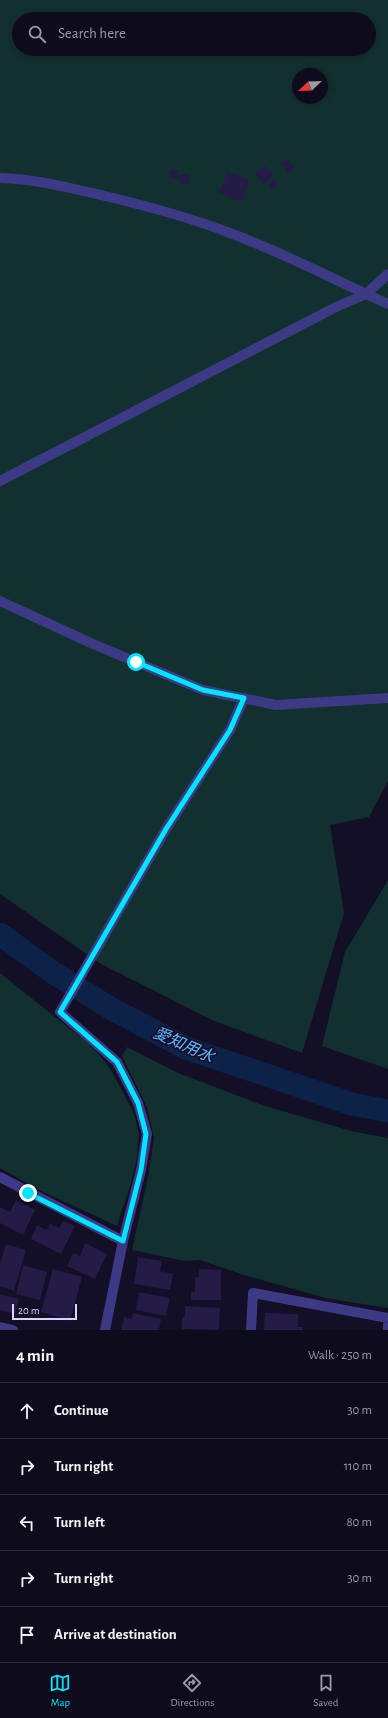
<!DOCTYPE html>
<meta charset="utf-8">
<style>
body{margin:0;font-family:"Alegreya Sans","Noto Sans JP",sans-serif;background:#171425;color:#f1f3f6}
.compass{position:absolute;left:292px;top:68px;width:36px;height:36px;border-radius:50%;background:#0e0b1c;box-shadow:0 2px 6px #0003;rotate:247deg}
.scale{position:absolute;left:12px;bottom:10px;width:65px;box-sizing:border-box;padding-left:4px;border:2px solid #d9d4ff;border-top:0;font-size:11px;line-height:14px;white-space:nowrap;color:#d9d4ff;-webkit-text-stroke:3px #130f26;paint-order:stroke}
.stop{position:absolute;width:12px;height:12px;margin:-9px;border:3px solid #00e5ff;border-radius:50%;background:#fff}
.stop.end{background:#00e5ff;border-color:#fff;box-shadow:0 1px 4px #0008}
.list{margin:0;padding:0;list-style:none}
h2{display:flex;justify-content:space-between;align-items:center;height:52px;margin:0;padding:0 16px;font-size:17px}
h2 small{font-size:13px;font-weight:400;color:#9b9ba3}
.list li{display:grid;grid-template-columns:26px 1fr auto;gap:12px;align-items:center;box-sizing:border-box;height:56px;padding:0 16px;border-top:1px solid #2e2b3b}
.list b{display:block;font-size:15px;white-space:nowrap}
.list em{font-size:13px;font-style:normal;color:#9b9ba3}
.icon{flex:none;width:22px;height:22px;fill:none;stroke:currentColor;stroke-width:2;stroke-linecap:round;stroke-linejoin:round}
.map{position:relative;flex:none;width:388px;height:1330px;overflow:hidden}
.search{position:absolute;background:#0e0b1c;box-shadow:0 2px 6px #0003;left:12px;right:12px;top:12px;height:44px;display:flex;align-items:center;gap:10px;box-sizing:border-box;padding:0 14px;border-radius:22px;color:#9b9ba3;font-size:15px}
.sheet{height:332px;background:#0e0b1c}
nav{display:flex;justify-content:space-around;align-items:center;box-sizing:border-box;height:56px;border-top:1px solid #2e2b3b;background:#0e0b1c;font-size:11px;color:#9b9ba3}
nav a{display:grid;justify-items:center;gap:2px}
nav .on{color:#00e5ff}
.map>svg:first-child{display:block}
.green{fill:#12302f;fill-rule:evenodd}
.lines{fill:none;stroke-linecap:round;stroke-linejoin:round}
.canal{stroke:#0c2248;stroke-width:23}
.building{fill:#241b47}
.minor{stroke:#3d3a85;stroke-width:10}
.route{stroke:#00e5ff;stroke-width:5}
.labels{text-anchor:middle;stroke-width:3.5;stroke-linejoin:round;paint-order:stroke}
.water-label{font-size:16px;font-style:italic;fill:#62b6ff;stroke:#130f26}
</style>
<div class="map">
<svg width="388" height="1330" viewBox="0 0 388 1330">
<rect width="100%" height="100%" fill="#130f26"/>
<path class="green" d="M 0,0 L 388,0 L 388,781 L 369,817 L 330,825 L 344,913 L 302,1053 L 212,1020 L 101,964 L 0,894 ZM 19,19 L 369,19 L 369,49 L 19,49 ZM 298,74 L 322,74 L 322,98 L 298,98 Z
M 388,880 L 388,1069 L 322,1046 L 345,952 Z
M 0,973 L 89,1044 L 103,1059 L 112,1072 L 134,1113 L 139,1135 L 137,1158 L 131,1183 L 117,1226 L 39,1190 L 0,1168 Z
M 127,1047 L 176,1072 L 262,1105 L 351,1131 L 388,1138 L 388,1308 L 325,1298 L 244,1275 L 200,1260 L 185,1261 L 132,1250 L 148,1177 L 154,1138 L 147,1107 L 122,1056 Z"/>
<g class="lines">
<path class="canal" d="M 0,934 L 52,972 L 112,1009 L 186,1048 L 352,1104 L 388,1111"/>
</g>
<path class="building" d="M 288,159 L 294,168 L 288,173 L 282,164 Z
M 265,166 L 273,176 L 264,184 L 255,173 Z
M 169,170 L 178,170 L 178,179 L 170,179 Z
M 228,172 L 249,180 L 241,202 L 219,193 Z
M 188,174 L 189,184 L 180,184 L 178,175 Z
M 274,179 L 278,185 L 272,189 L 268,184 Z
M 16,1200 L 35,1210 L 23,1235 L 0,1223 L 0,1207 L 10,1212 Z
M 63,1221 L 75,1226 L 61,1254 L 31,1239 L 37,1225 L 47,1230 L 50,1224 L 59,1228 Z
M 85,1243 L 107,1254 L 95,1279 L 67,1266 L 73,1253 L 80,1256 Z
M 6,1244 L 26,1250 L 14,1291 L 0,1286 L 0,1264 Z
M 138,1257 L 162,1261 L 160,1271 L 173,1274 L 170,1290 L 134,1284 Z
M 23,1265 L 47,1272 L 40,1300 L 16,1294 Z
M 53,1269 L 82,1277 L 70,1321 L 41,1312 Z
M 199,1269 L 221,1270 L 221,1300 L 191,1300 L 191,1292 L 195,1292 L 195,1277 L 199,1277 Z
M 139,1292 L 170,1298 L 166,1316 L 136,1310 Z
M 0,1294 L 19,1299 L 15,1314 L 0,1310 Z
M 185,1306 L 220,1308 L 219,1330 L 182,1329 L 182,1317 L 185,1317 Z
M 133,1313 L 161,1319 L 159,1330 L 121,1330 L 124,1317 L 132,1319 Z
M 265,1313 L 298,1314 L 298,1327 L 303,1327 L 303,1330 L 264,1330 Z"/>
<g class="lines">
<path class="minor" d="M 0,178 C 36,179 70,188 105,196 C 147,206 189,217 230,233 C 284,253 335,280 388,304
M 0,481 L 336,307 L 366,294 L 388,274
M 0,601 L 93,644 L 203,690 L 276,705 L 388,698
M 0,1177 L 123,1241
M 0,1327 L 13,1330
M 105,1330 L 123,1241 L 141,1170 L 147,1134 L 138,1103 L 117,1062 L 60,1012 L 166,829 L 230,730 L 244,698
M 251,1330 L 253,1293 L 388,1318
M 388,1330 L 388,1321"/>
</g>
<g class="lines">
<path class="route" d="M 28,1193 L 123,1241 L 141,1170 L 146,1134 L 138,1103 L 117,1062 L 60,1012 L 166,829 L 230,730 L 244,698 L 203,690 L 136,662"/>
</g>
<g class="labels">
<g class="water-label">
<text transform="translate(184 1044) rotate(24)" y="6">愛知用水</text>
</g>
</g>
</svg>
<svg class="compass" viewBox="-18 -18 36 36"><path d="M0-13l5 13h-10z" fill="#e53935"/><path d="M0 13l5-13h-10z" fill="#9b9ba3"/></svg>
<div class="scale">20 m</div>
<div class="stop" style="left:136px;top:662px"></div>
<div class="stop end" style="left:28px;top:1193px"></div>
<div class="search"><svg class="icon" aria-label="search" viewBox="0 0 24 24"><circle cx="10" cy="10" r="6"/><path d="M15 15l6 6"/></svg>Search here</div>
</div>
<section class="sheet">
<h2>4 min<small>Walk · 250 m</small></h2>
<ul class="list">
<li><svg class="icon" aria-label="ahead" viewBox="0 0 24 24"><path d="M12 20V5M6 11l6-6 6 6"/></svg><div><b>Continue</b></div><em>30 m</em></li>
<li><svg class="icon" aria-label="right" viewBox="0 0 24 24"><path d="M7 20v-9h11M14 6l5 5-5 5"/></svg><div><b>Turn right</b></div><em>110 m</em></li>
<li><svg class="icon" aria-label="left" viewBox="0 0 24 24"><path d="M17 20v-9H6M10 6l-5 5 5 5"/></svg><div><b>Turn left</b></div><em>80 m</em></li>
<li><svg class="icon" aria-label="right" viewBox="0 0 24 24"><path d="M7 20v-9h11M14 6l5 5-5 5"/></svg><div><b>Turn right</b></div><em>30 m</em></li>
<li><svg class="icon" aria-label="arrive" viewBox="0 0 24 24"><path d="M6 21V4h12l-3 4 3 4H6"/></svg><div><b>Arrive at destination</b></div></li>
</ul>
</section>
<nav>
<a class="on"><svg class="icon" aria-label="map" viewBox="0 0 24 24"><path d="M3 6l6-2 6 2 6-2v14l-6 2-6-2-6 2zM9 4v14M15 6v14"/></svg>Map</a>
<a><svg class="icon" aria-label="directions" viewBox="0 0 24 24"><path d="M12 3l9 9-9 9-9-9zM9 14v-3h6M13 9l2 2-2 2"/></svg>Directions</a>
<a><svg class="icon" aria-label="saved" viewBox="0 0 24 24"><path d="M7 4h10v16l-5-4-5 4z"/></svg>Saved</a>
</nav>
